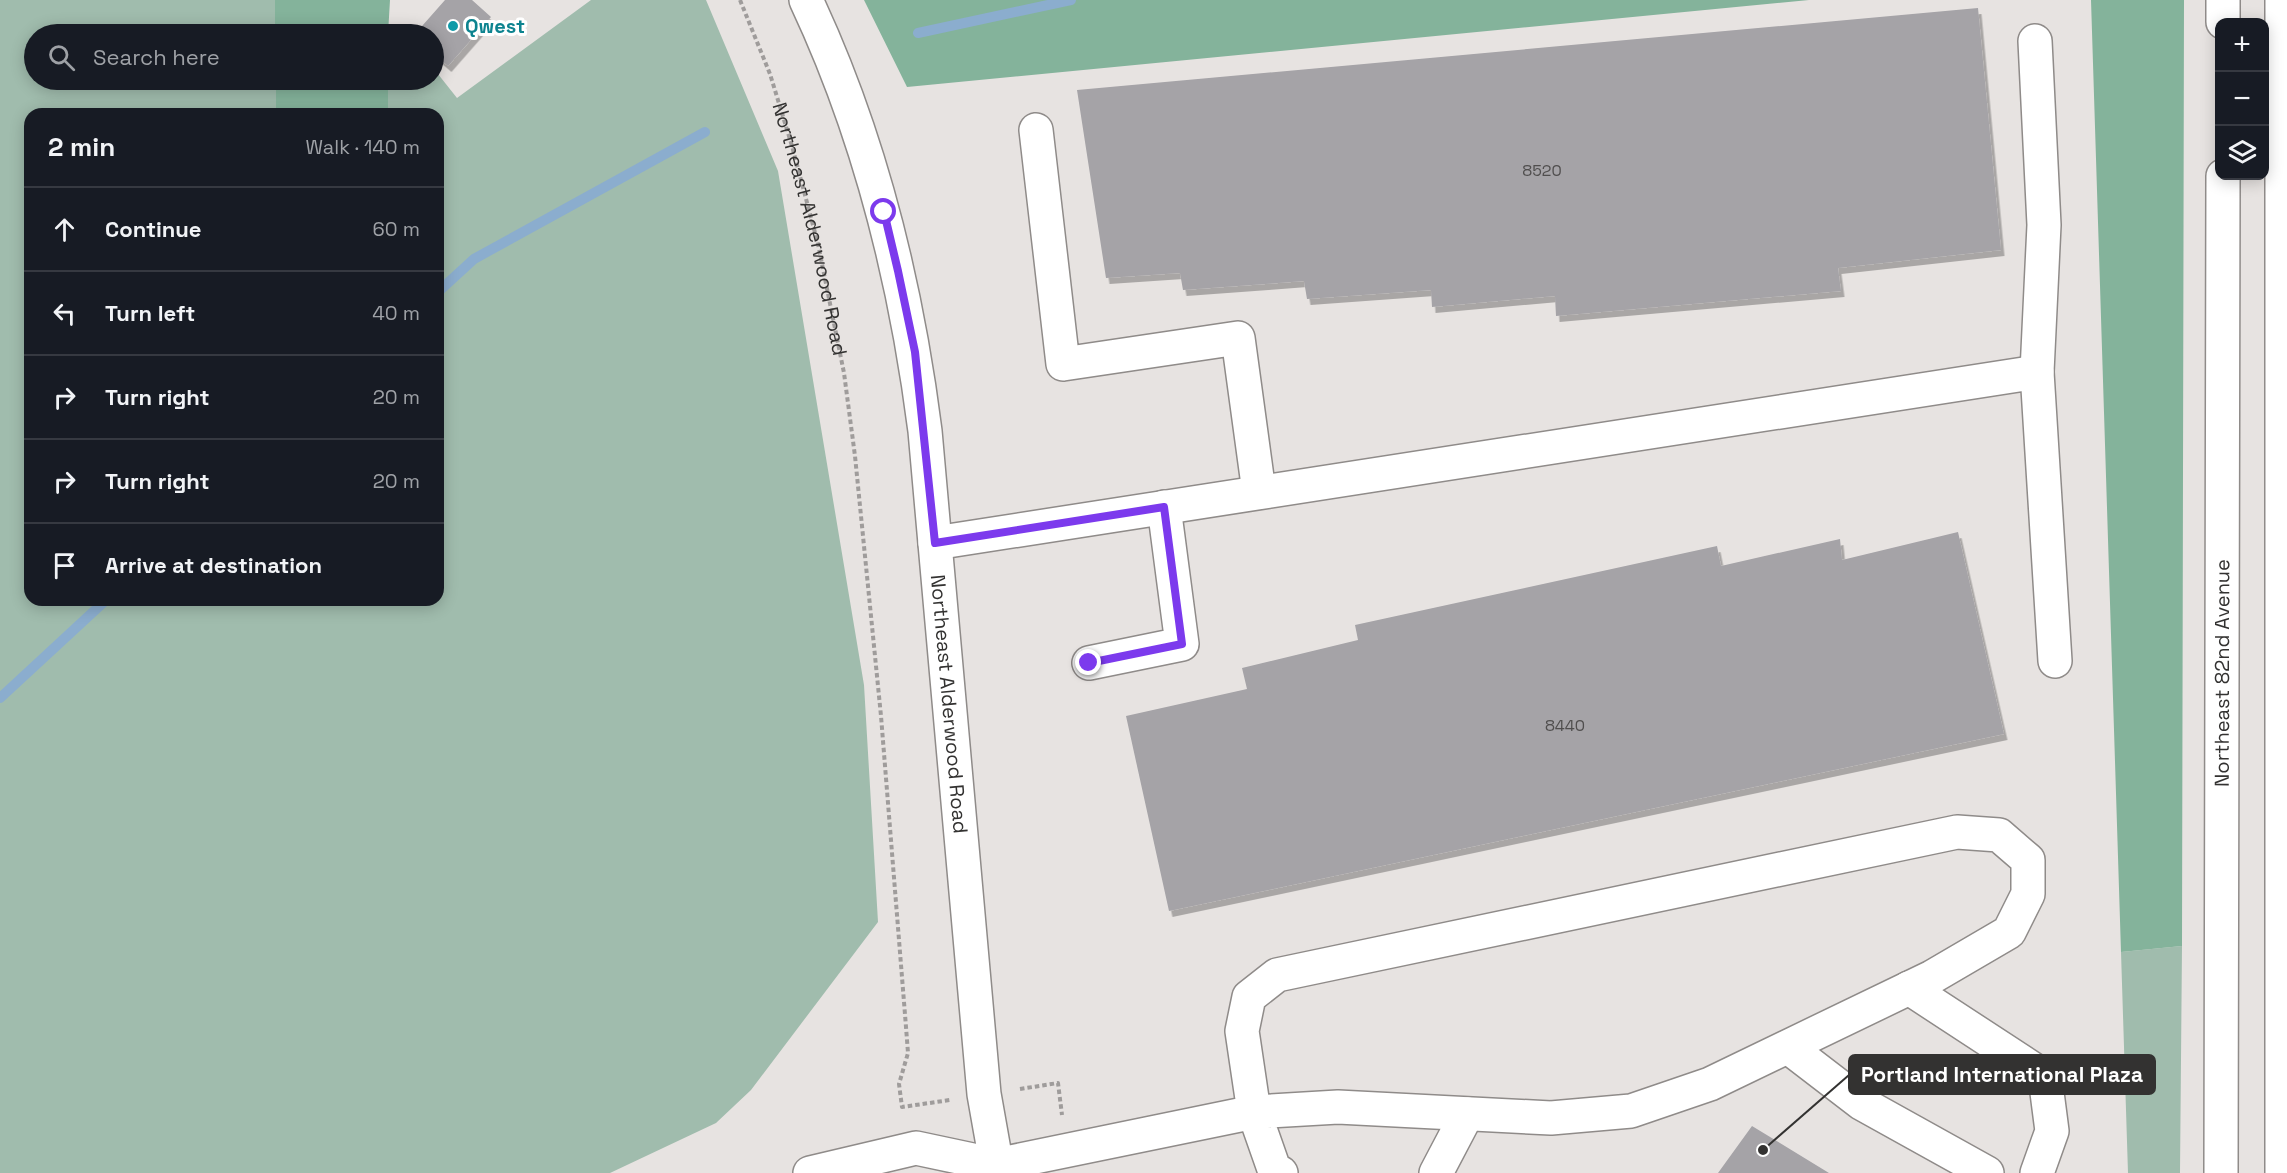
<!DOCTYPE html>
<meta charset="utf-8">
<style>
body{margin:0;font-family:"Space Grotesk",sans-serif;background:#20242c;color:#f1f3f6}
.controls{position:absolute;right:18px;top:18px;display:grid;overflow:hidden;border-radius:12px;box-shadow:0 3px 15px #0003}
.controls button{width:54px;height:54px;display:grid;place-items:center;padding:0;border:0;border-bottom:2px solid #363941;background:#171b24;color:#f1f3f6;font:30px sans-serif}
.stop{position:absolute;width:18px;height:18px;margin:-14px;border:4px solid #7c3aed;border-radius:50%;background:#fff}
.stop.end{background:#7c3aed;border-color:#fff;box-shadow:0 2px 6px #0008}
.list{margin:0;padding:0;list-style:none}
h2{display:flex;justify-content:space-between;align-items:center;height:78px;margin:0;padding:0 24px;font-size:26px}
h2 small{font-size:20px;font-weight:400;color:#9ea1a6}
.list li{display:grid;grid-template-columns:39px 1fr auto;gap:18px;align-items:center;box-sizing:border-box;height:84px;padding:0 24px;border-top:2px solid #363941}
.list b{display:block;font-size:22px;white-space:nowrap}
.list em{font-size:20px;font-style:normal;color:#9ea1a6}
.icon{flex:none;width:33px;height:33px;fill:none;stroke:currentColor;stroke-width:2;stroke-linecap:round;stroke-linejoin:round}
.map{position:relative;flex:none;width:2287px;height:1173px;overflow:hidden}
.search{position:absolute;background:#171b24;box-shadow:0 3px 15px #0003;left:24px;top:24px;width:420px;height:66px;display:flex;align-items:center;gap:15px;box-sizing:border-box;padding:0 21px;border-radius:33px;color:#9ea1a6;font-size:22px}
.panel{position:absolute;background:#171b24;box-shadow:0 3px 15px #0003;left:24px;top:108px;width:420px;height:498px;border-radius:18px}
.map>svg:first-child{display:block}
.green{fill:#a0bcad}
.forest{fill:#84b39b}
.lines{fill:none;stroke-linecap:round;stroke-linejoin:round}
.stream{stroke:#8badce;stroke-width:10}
.building{fill:#a5a3a7;filter:url(#shadow)}
.minor-casing{stroke:#8f8b89;stroke-width:36}
.major-casing{stroke:#8f8b89;stroke-width:36}
.path{stroke:#9f9c9b;stroke-width:4;stroke-dasharray:4.5 3;stroke-linecap:butt}
.minor{stroke:#fff;stroke-width:33}
.major{stroke:#fff;stroke-width:33}
.route{stroke:#7c3aed;stroke-width:8}
.culture-dot{fill:#0f9aa8;stroke:#fff;stroke-width:2}
.labels{text-anchor:middle;stroke-width:6;stroke-linejoin:round;paint-order:stroke}
.number-label{font-size:16px;fill:#504e4e}
.culture-label{font-size:20px;font-weight:bold;fill:#0d838f;stroke:#fff;text-anchor:start}
.street-label{font-size:20px;fill:#333231;stroke:#fff}
.leader{fill:none;stroke:#333231;stroke-width:2}
.callout-dot{fill:#333231;stroke:#fff;stroke-width:2}
.callout{fill:#333231;stroke:#333231;stroke-width:2}
.callout-label{font-size:21px;text-anchor:middle;font-weight:bold;fill:#fff}
</style>
<div class="map">
<svg width="2287" height="1173" viewBox="0 0 2287 1173">
<defs>
<filter id="shadow"><feDropShadow dx="3.5" dy="6" stdDeviation="0" flood-color="#0004"/></filter>
</defs>
<rect width="100%" height="100%" fill="#e7e3e1"/>
<path class="green" d="M 0,0 L 275,0 L 275,34 L 34,34 L 34,80 L 276,80 L 276,114 L 30,114 L 30,600 L 438,600 L 438,114 L 388,114 L 388,80 L 434,80 L 434,69 L 457,98 L 591,0 L 706,0 L 778,171 L 864,685 L 878,922 L 751,1090 L 716,1123 L 610,1173 L 0,1173 Z
M 2182,946 L 2180,1173 L 2128,1173 L 2121,952 Z"/>
<path class="forest" d="M 275,0 L 390,0 L 388,34 L 275,34 Z
M 864,0 L 1809,0 L 907,87 Z
M 2091,0 L 2184,0 L 2182,946 L 2121,952 Z
M 276,80 L 388,80 L 388,114 L 276,114 Z"/>
<g class="lines">
<path class="stream" d="M 918,33 L 1071,0
M 438,292 L 474,259 L 705,132
M 0,698 L 106,600"/>
</g>
<path class="building" d="M 445,0 L 472,0 L 491,17 L 448,66 L 434,54 L 434,34 L 415,34 Z
M 1978,8 L 2001,250 L 1838,268 L 1841,291 L 1556,316 L 1555,296 L 1432,307 L 1431,290 L 1307,299 L 1304,281 L 1183,290 L 1180,273 L 1106,278 L 1077,90 Z
M 1958,532 L 2004,734 L 1169,911 L 1126,716 L 1247,689 L 1242,668 L 1358,640 L 1355,625 L 1717,546 L 1721,566 L 1840,539 L 1842,560 Z
M 1752,1126 L 1829,1173 L 1718,1173 Z"/>
<g class="lines">
<defs>
<g id="minor">
<path id="s2" d="M 806,0 C 870,136 906,282 925,431 L 984,1094 L 998,1173"/>
<path d="M 2035,41 L 2044,225 L 2037,372"/>
<path d="M 1036,130 L 1063,364 L 1238,338 L 1259,492"/>
<path d="M 935,543 L 2037,372 L 2055,661"/>
<path d="M 1089,663 L 1182,644 L 1164,507"/>
<path d="M 1909,988 L 2045,1077 L 2052,1131 L 2037,1173"/>
<path d="M 1788,1047 L 1861,1103 L 1987,1173"/>
<path d="M 810,1173 L 916,1148 L 996,1165"/>
<path d="M 982,1173 L 996,1165 L 1254,1112 L 1338,1107 L 1551,1118 L 1631,1111 L 1710,1084 L 1932,977 L 2009,932 L 2028,894 L 2028,860 L 1999,835 L 1957,832 L 1277,975 L 1249,997 L 1242,1031 L 1254,1112 L 1274,1169 L 1281,1173"/>
<path d="M 1436,1173 L 1467,1114"/>
</g>
<g id="major">
<path d="M 2223,22 L 2223,0"/>
<path id="s3" d="M 2221,1173 L 2223,176"/>
<path d="M 2282,1173 L 2282,0"/>
</g>
</defs>
<use href="#minor" class="minor-casing"/>
<use href="#major" class="major-casing"/>
<g class="path">
<path id="s1" d="M 740,0 L 770,74 L 792,146 L 818,244 L 844,373 L 855,456 L 881,716 L 906,1027 L 908,1053 L 899,1084 L 902,1107 L 950,1100"/>
<path d="M 1020,1089 L 1058,1083 L 1062,1115"/>
</g>
<use href="#minor" class="minor"/>
<use href="#major" class="major"/>
</g>
<g class="lines">
<path class="route" d="M 884,212 L 898,271 L 915,352 L 935,543 L 1164,507 L 1182,644 L 1089,663"/>
</g>
<circle class="culture-dot" cx="453" cy="26" r="6"/>
<g class="labels">
<g class="number-label">
<text x="1542" y="176">8520</text>
<text x="1565" y="731">8440</text>
</g>
<g class="culture-label">
<text x="465" y="33">Qwest</text>
</g>
<g class="street-label">
<text dy="7" stroke="none"><textPath href="#s1" startOffset="240">Northeast Alderwood Road</textPath></text>
<text dy="7" stroke="none"><textPath href="#s3" startOffset="500">Northeast 82nd Avenue</textPath></text>
<text dy="7" stroke="none"><textPath href="#s2" startOffset="723">Northeast Alderwood Road</textPath></text>
</g>
</g>
<path class="leader" d="M1763 1150L1849 1075"/>
<circle class="callout-dot" cx="1763" cy="1150" r="6"/>
<rect class="callout" x="1849" y="1055" width="306" height="39" rx="6"/>
<g class="callout-label">
<text x="2002" y="1082">Portland International Plaza</text>
</g>
</svg>
<div class="controls">
<button>+</button>
<button>−</button>
<button><svg class="icon" aria-label="layers" viewBox="0 0 24 24"><path d="M12 4l9 5-9 5-9-5zM3 14l9 5 9-5"/></svg></button>
</div>
<div class="stop" style="left:884px;top:212px"></div>
<div class="stop end" style="left:1089px;top:663px"></div>
<div class="search"><svg class="icon" aria-label="search" viewBox="0 0 24 24"><circle cx="10" cy="10" r="6"/><path d="M15 15l6 6"/></svg>Search here</div>
<section class="panel">
<h2>2 min<small>Walk · 140 m</small></h2>
<ul class="list">
<li><svg class="icon" aria-label="ahead" viewBox="0 0 24 24"><path d="M12 20V5M6 11l6-6 6 6"/></svg><div><b>Continue</b></div><em>60 m</em></li>
<li><svg class="icon" aria-label="left" viewBox="0 0 24 24"><path d="M17 20v-9H6M10 6l-5 5 5 5"/></svg><div><b>Turn left</b></div><em>40 m</em></li>
<li><svg class="icon" aria-label="right" viewBox="0 0 24 24"><path d="M7 20v-9h11M14 6l5 5-5 5"/></svg><div><b>Turn right</b></div><em>20 m</em></li>
<li><svg class="icon" aria-label="right" viewBox="0 0 24 24"><path d="M7 20v-9h11M14 6l5 5-5 5"/></svg><div><b>Turn right</b></div><em>20 m</em></li>
<li><svg class="icon" aria-label="arrive" viewBox="0 0 24 24"><path d="M6 21V4h12l-3 4 3 4H6"/></svg><div><b>Arrive at destination</b></div></li>
</ul>
</section>
</div>
